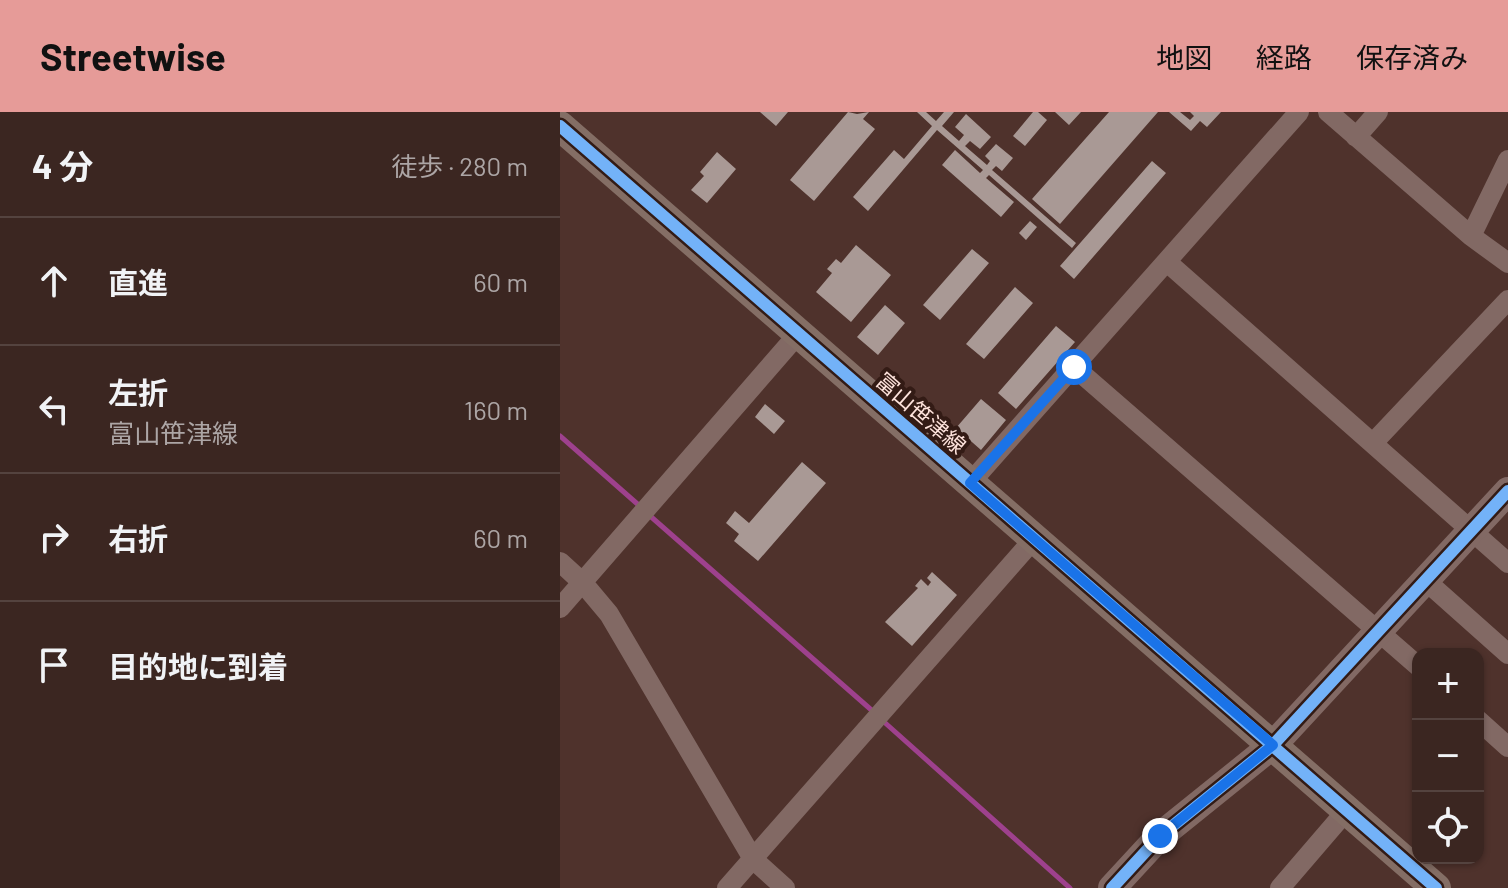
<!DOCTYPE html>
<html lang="ja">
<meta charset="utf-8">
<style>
body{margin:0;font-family:Barlow,"Noto Sans JP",sans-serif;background:#46322e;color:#f1f3f6}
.controls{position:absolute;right:24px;bottom:24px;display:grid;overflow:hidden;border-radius:16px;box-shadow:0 2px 6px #0004}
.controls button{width:72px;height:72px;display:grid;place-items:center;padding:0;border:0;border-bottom:2px solid #54433f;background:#3b2621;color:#f1f3f6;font:40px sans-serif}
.stop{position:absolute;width:24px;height:24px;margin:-18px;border:6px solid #1a73e8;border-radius:50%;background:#fff}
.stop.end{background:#1a73e8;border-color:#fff;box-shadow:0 2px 8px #0008}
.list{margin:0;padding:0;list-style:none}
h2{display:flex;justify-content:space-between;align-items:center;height:104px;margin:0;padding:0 32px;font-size:34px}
h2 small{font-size:26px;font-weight:400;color:#aca5a5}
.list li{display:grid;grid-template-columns:52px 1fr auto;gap:24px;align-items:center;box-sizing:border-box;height:128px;padding:0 32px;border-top:2px solid #54433f}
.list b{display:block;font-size:30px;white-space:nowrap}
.list p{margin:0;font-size:26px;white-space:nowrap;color:#aca5a5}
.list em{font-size:26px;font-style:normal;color:#aca5a5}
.icon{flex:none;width:44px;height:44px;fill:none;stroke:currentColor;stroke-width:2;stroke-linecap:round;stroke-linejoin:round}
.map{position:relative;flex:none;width:948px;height:776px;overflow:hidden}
header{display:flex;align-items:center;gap:48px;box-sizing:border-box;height:112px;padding:0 40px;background:#e69b98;color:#111}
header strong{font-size:38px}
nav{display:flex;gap:44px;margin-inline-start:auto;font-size:28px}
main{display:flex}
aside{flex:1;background:#3b2621}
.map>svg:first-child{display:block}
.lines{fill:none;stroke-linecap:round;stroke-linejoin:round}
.stream{stroke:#9e418d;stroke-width:5}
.building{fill:#a99995}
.street{stroke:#826964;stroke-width:20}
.secondary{stroke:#826964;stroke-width:28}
.primary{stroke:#846e65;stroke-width:30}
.cycleway-casing{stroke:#331b15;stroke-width:17}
.cycleway{stroke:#73b2f8;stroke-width:12}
.route{stroke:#1a73e8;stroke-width:10}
.labels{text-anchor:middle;stroke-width:8;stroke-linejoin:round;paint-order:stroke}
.street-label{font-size:22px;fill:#fee3dc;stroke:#331b15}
</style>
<header>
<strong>Streetwise</strong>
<nav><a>地図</a><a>経路</a><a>保存済み</a></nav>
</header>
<main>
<aside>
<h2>4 分<small>徒歩 · 280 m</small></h2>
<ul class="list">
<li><svg class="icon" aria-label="ahead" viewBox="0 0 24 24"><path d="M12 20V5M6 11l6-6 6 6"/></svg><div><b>直進</b></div><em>60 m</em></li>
<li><svg class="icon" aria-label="left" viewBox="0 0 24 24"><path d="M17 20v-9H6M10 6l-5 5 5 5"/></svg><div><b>左折</b><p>富山笹津線</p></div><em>160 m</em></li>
<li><svg class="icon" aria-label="right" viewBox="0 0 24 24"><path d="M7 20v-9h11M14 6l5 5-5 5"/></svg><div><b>右折</b></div><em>60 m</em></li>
<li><svg class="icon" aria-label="arrive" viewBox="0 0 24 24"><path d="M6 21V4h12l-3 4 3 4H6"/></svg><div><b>目的地に到着</b></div></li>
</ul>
</aside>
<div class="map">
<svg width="948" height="776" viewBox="0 0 948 776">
<rect width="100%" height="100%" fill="#4f322c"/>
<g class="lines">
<path class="stream" d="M 0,324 L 82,396
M 89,403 L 316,602
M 323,609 L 510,776"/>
</g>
<path class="building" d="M 200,0 L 228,0 L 216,14 Z
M 288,0 L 297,2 L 309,0 L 303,7 L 315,17 L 254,89 L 230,68 Z
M 357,0 L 366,0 L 376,9 L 384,0 L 394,0 L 382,14 L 399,29 L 404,23 L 395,15 L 406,2 L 431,25 L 420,37 L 410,29 L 405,34 L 427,53 L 430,49 L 425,44 L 436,32 L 453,46 L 442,59 L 436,54 L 432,58 L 516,131 L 512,136 L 429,63 L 426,66 L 454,90 L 441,105 L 382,53 L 395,38 L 420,61 L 423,58 L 377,18 L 308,99 L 293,85 L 334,38 L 344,47 L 372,14 Z
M 473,0 L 478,0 L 487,8 L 465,34 L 453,24 Z
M 495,0 L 521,0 L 509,13 Z
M 549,0 L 598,0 L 500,112 L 472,87 Z
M 609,0 L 620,0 L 630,8 L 634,4 L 630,0 L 661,0 L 647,15 L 640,9 L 631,19 Z
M 157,40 L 176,57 L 147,91 L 131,78 L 144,64 L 140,60 Z
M 592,49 L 606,61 L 514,167 L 500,154 Z
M 470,109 L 477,115 L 466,128 L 459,121 Z
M 296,133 L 331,163 L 291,210 L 256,180 L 272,161 L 267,157 L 276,147 L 281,151 Z
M 412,137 L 429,151 L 380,208 L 363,193 Z
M 455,175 L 473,191 L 424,247 L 406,232 Z
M 325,193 L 345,211 L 318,243 L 297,225 Z
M 496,214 L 515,230 L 456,297 L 438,281 Z
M 421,287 L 446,308 L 421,338 L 396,316 Z
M 205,292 L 225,309 L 214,322 L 195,305 Z
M 242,350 L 266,371 L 198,449 L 174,429 L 179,422 L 166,411 L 175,399 L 189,411 Z
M 372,460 L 397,483 L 352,534 L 325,510 L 358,476 L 355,474 L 361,467 L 368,474 L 371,470 L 367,466 Z"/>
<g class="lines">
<path class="street" d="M 768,0 L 911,124 L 948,151
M 796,25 L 818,0
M 911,124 L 948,48
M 607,150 L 948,451
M 514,255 L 858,554
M 813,331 L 948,188
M 410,371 L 739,0
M 0,450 L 23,471 L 49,502 L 193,747 L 225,776
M 866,469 L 948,542
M 0,496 L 239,221
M 918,608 L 948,635
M 167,776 L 474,427
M 720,776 L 787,698"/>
<path class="secondary" d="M 552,776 L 600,724 L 713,633 L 948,379"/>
<path class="primary" d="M 0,14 L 876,776"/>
<defs>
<path id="cycleway" d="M 0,14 L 876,776
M 552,776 L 600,724 L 713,633 L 948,379"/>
</defs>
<use href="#cycleway" class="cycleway-casing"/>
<use href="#cycleway" class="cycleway"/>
</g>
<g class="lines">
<path class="route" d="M 514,255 L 410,371 L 713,633 L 600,724"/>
</g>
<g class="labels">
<g class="street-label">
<text transform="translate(361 301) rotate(41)" y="8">富山笹津線</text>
</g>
</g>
</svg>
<div class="controls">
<button>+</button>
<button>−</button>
<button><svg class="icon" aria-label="locate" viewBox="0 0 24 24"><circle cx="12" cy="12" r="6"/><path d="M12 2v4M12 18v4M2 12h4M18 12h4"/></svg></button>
</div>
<div class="stop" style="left:514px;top:255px"></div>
<div class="stop end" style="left:600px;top:724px"></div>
</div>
</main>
